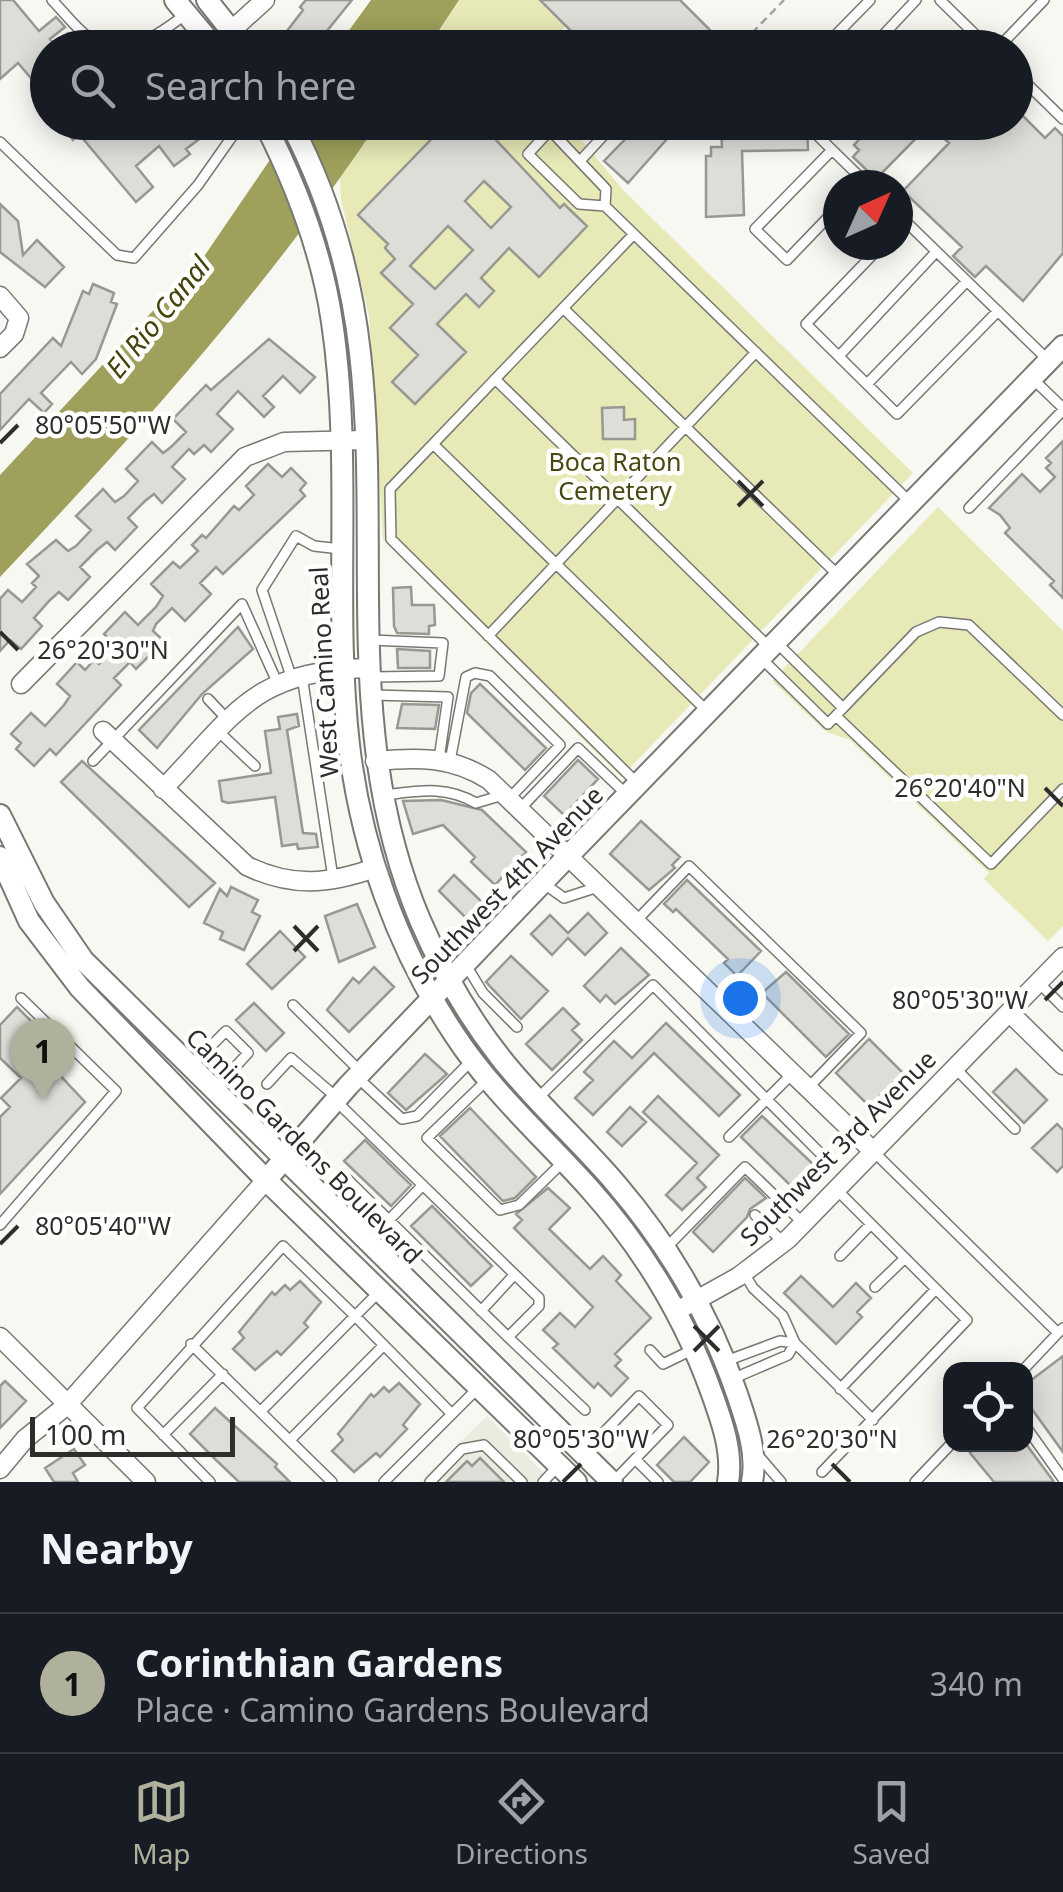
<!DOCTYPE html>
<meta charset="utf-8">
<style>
body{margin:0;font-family:"Noto Sans",sans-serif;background:#242831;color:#f1f3f6}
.controls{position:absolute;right:30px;bottom:30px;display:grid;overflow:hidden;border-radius:20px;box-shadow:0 5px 25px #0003}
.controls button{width:90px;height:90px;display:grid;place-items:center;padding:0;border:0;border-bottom:2px solid #363941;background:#171b24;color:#f1f3f6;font:50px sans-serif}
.compass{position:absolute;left:823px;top:170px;width:90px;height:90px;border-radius:50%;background:#171b24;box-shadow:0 5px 25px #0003;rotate:45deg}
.scale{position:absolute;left:30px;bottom:25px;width:205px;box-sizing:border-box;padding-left:10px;border:5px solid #2d2d2b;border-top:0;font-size:28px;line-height:35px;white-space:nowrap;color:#2d2d2b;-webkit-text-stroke:8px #fffffe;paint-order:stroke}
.you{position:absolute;left:740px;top:998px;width:35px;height:35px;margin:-25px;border:8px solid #fff;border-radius:50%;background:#1a73e8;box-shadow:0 0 0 15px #1a73e833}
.badge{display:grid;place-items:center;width:65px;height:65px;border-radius:50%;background:#b0b19c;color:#111;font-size:32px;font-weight:700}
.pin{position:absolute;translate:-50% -82px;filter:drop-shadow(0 2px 5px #0008)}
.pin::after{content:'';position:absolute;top:52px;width:35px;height:30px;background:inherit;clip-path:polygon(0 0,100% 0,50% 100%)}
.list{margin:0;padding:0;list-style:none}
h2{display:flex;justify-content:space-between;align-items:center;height:130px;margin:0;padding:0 40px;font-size:42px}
h2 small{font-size:32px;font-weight:400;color:#9ea1a6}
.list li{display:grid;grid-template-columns:65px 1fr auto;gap:30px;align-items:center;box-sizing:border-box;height:140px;padding:0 40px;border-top:2px solid #363941}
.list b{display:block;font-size:38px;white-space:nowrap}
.list p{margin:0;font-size:32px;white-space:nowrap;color:#9ea1a6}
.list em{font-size:32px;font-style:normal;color:#9ea1a6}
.icon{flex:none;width:55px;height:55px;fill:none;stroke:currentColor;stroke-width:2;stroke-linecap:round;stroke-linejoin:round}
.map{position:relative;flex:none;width:1063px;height:1482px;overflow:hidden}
.search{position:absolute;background:#171b24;box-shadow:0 5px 25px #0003;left:30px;right:30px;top:30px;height:110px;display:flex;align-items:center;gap:25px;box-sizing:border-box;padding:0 35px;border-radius:55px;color:#9ea1a6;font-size:38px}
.sheet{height:270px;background:#171b24}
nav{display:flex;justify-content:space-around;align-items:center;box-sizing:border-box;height:140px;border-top:2px solid #363941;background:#171b24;font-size:28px;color:#9ea1a6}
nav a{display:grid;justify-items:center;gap:5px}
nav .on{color:#b0b19c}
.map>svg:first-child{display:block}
.built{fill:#ebecdf}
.green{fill:#e7e9b6}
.water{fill:#9ea05b}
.building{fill:#deded9;stroke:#989893;stroke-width:2.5;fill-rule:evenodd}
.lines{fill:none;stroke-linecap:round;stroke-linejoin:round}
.service-casing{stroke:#787873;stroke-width:12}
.minor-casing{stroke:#787873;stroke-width:21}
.tertiary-casing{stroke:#787873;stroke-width:24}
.path{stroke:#a3a39f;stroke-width:2.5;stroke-dasharray:8 5;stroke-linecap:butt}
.service{stroke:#fff;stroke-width:9}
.minor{stroke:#fff;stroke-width:18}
.tertiary{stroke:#fff;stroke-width:20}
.ticks{fill:none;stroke:#2d2d2b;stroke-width:4}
.labels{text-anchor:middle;stroke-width:9;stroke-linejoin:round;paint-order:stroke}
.park-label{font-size:25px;fill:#484814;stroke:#fffffe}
.street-label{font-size:25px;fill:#2d2d2b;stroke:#fffffe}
.water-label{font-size:28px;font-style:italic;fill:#43430d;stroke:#fffffe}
.ticks-label{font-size:25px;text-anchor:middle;fill:#2d2d2b;stroke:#fffffe;stroke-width:9;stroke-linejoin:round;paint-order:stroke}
</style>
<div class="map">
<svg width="1063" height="1482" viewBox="0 0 1063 1482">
<rect width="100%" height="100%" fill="#f7f8f2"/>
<path class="built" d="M 487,1416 L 553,1482 L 420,1482 Z"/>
<path class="green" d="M 459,0 L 591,0 L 562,30 L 578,47 L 428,48 Z
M 378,123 L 587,123 L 579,137 L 623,190 L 913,473 L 621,777 L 383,540 L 369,316 L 341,200 L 340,178 Z
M 938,507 L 1063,631 L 1063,926 L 1048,941 L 984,879 L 989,873 L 850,740 L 825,731 L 772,681 Z"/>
<path class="water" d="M 371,0 L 459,0 L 428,47 L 337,47 Z
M 295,123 L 378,123 C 268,287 136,434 0,577 L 0,475 L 205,255 Z"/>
<path class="building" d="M 0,0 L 13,0 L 39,31 L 56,17 L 65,27 L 50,39 L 58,48 L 48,48 L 48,98 L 18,63 L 0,79 Z
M 306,0 L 352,0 L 322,37 L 325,40 L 319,48 L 310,43 L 307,48 L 274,48 L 303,10 L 300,7 Z
M 540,0 L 680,0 L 728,48 L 588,48 Z
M 1016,109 L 1045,138 L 1055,128 L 1063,136 L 1063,253 L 1023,301 L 986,266 L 975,277 L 953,256 L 962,247 L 903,191 L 949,143 L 929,125 L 876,179 L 853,157 L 859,150 L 854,145 L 876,122 L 946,122 L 954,130 L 962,122 L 977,137 L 984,129 L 990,134 L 1001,122 L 1016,122 Z
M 58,122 L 197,122 L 206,134 L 186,149 L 190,154 L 174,166 L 159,146 L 136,166 L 153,187 L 136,202 L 79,134 L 73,140 Z
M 448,122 L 479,122 L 560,208 L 564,204 L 587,226 L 539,277 L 509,248 L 481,278 L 494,291 L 479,307 L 466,294 L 437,324 L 466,352 L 415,404 L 392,382 L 418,355 L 390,328 L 413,304 L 381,273 L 395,259 L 385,248 L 388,244 L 358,215 ZM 484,181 L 511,207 L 491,228 L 465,201 ZM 448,226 L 473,250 L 435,289 L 410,266 Z
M 642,122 L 682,122 L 628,183 L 604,161 Z
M 748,122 L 807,122 L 808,150 L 742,151 L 744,215 L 706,217 L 706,156 L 711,156 L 711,147 L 722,147 L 721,129 L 748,128 Z
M 0,204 L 18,221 L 23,255 L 37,240 L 64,267 L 45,287 L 0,252 Z
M 93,284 L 114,293 L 111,302 L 117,304 L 96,359 L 82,374 L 71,362 L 41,393 L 52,404 L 44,413 L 29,399 L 0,430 L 0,394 L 53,338 L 61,346 L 83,291 L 89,294 Z
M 269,339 L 315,377 L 300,393 L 283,376 L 263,396 L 274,407 L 264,417 L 238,391 L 217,414 L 233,429 L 211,452 L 204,445 L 194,454 L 189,449 L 172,467 L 185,479 L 162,503 L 154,494 L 145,501 L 128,518 L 137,527 L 115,550 L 107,542 L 97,550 L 80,567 L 90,577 L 68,600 L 59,592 L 50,600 L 34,618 L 42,626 L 21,649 L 10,640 L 0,651 L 0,599 L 8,590 L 22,602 L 36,587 L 32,583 L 39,576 L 27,564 L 56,540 L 68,551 L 76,546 L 91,530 L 76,516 L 103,489 L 115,502 L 124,496 L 138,481 L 126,469 L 152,442 L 163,453 L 171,447 L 186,432 L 173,419 L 206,385 L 211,390 Z
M 624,407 L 624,420 L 635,419 L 635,439 L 603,439 L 602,408 Z
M 1063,441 L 1063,598 L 1050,585 L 1054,581 L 1005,533 L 1010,528 L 1000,515 L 989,508 L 1022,474 L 1040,492 L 1055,477 L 1046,468 L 1051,463 L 1046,458 Z
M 268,464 L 282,477 L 291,468 L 306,483 L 300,490 L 305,496 L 223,574 L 216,567 L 200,583 L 211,594 L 185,621 L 172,608 L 156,624 L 153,631 L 164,641 L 136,669 L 130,662 L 114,678 L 121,685 L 56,755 L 50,749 L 34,766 L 16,749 L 21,743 L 11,734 L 31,713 L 45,726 L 64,705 L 70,696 L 57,684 L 77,662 L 85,670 L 94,660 L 99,664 L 116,646 L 104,634 L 125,612 L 138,625 L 156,607 L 163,596 L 151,584 L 173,562 L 180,568 L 198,551 L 192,545 L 202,535 L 206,538 L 234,506 L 239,510 L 254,495 L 246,486 Z
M 411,587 L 412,605 L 434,605 L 435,625 L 429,626 L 429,634 L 397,633 L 394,626 L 393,588 Z
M 238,627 L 253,649 L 202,694 L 157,748 L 139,730 Z
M 397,649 L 430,651 L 430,668 L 398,668 Z
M 480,684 L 546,748 L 525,770 L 467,713 L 471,693 Z
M 402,704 L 439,705 L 435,729 L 397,728 Z
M 297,714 L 299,726 L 287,730 L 303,833 L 316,834 L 318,847 L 298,849 L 297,844 L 282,846 L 275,797 L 228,803 L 222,801 L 219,781 L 271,773 L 265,731 L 280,729 L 278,717 Z
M 578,760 L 598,779 L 564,815 L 544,796 Z
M 82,761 L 215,883 L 189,907 L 61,782 Z
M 441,800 L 482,810 L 526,852 L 495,885 L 471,862 L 475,857 L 443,825 L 413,834 L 403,801 Z
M 641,821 L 680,857 L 672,865 L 675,868 L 649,890 L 610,854 Z
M 454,875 L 484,904 L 468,920 L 439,891 Z
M 687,880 L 761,951 L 737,976 L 724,963 L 728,959 L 676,909 L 673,912 L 664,904 Z
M 231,887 L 258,900 L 252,912 L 260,916 L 244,950 L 220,939 L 223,932 L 204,923 L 220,889 L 227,896 Z
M 357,904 L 375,947 L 339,962 L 325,916 Z
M 588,913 L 607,933 L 585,955 L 568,938 L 552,955 L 531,934 L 550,915 L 568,933 Z
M 280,931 L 305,957 L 272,989 L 247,964 Z
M 621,948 L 649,975 L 615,1004 L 606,995 L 600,1002 L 584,986 Z
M 511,956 L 548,991 L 521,1019 L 486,982 Z
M 374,967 L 394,987 L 349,1032 L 327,1010 L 353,978 L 359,983 Z
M 786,972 L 849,1034 L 826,1057 L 762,993 Z
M 254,1003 L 284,1033 L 266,1051 L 236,1020 Z
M 17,1007 L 37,1027 L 26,1039 L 85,1102 L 0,1194 L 0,1117 L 10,1107 L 1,1098 L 21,1078 L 0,1058 L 0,1025 Z
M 563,1008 L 579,1024 L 572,1030 L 582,1040 L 552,1070 L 526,1044 Z
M 666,1023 L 740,1095 L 719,1116 L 654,1053 L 593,1115 L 575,1098 L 593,1080 L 584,1072 L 614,1041 L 632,1058 Z
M 869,1039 L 903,1073 L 870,1107 L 836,1073 Z
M 425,1054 L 447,1074 L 406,1110 L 388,1093 Z
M 1016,1069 L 1047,1100 L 1024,1123 L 993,1092 Z
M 658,1096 L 719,1155 L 697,1178 L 706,1187 L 682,1210 L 666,1195 L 697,1163 L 643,1112 Z
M 630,1107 L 646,1122 L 622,1146 L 607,1132 Z
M 470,1108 L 536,1177 L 515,1198 L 503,1201 L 440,1136 Z
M 762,1116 L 814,1165 L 792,1187 L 741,1137 Z
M 1057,1124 L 1063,1130 L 1063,1166 L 1057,1172 L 1032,1148 Z
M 365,1140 L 411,1185 L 391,1206 L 344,1161 Z
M 745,1178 L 766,1198 L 750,1209 L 747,1217 L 713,1252 L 693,1232 Z
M 548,1188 L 570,1208 L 549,1229 L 590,1269 L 603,1256 L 621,1275 L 616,1281 L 651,1318 L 615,1354 L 621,1360 L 615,1366 L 628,1378 L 611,1396 L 598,1383 L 594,1388 L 553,1348 L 558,1344 L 543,1330 L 560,1313 L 575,1327 L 593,1307 L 514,1228 L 522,1220 L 516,1214 Z
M 432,1206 L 492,1266 L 471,1286 L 411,1226 Z
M 801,1276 L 833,1307 L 856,1283 L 871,1298 L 857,1312 L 862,1317 L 836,1344 L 784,1293 Z
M 300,1281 L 321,1302 L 304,1323 L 308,1327 L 281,1355 L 277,1351 L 255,1370 L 233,1349 L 244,1338 L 239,1332 L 272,1292 L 275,1295 L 285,1285 L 290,1290 Z
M 1063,1356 L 1063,1452 L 1026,1401 L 1026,1384 Z
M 5,1381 L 26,1401 L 0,1428 L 0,1386 Z
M 399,1383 L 420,1404 L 403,1425 L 407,1429 L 380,1457 L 376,1453 L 354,1472 L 332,1451 L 343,1440 L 338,1434 L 371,1394 L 374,1397 L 384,1387 L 389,1392 Z
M 215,1408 L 277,1464 L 275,1467 L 290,1482 L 239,1482 L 216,1460 L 190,1434 Z
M 684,1437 L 709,1462 L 690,1482 L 674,1482 L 657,1465 Z
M 981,1444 L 1026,1444 L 1054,1482 L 994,1482 L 970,1453 Z
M 74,1449 L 85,1465 L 73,1473 L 78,1482 L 54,1482 L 45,1468 Z
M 480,1458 L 504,1482 L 446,1482 L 467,1461 L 472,1466 Z"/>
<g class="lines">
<defs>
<path id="service" d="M 52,0 C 64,12 77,30 92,40 C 124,61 163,32 187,13
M 940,0 L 989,48
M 823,48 L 870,0
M 871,48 L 916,0
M 998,48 L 1044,0
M 1016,73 L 1063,119
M 624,122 L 632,122
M 815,122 L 817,135 L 868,185
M 550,130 L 606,189 L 605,206 L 579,204 L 528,154 Z
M 0,142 L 117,255 L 134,258 L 198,185 L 236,131 L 248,122
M 832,150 L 755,229 L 787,260 L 838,207
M 580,161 L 616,122
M 605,206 L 911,503
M 898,214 L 1049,361
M 634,234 L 390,489 L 391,539 L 639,785
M 882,245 L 806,324 L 897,414 L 998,311
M 563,308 L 840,577
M 839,356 L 936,252
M 495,379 L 768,646
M 1033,379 L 1063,408
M 867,384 L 967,281
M 433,444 L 707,711
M 969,508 L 1063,410
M 488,636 L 756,352
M 370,640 L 443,643 L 439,676 L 373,677
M 761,658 L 828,724 L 843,708 L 777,643
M 291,676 L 262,590 L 296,536 L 314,546 L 341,549
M 302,676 L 333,878
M 372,695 L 448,697 L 439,759
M 208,699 L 227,719
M 843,708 L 916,632 L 939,622 L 969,625 L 1063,715
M 836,716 L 991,864 L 1063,789
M 219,732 L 255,766
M 93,761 L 242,604 L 277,682
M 450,761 L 466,677 L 475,673 L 490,676 L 560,745 L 509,799
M 384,795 C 418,791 445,785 476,803 L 503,795
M 520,809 L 578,748 L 626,794
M 543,883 L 564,898 L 598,887
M 637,920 L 689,866 L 861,1033 L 809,1087
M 466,965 L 483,993 L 517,1027
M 1038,982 L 1063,1007
M 293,1005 L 362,1073
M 191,1066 L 226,1031 L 248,1053 L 215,1089
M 955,1068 L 1015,1129
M 357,1077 L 402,1119 L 417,1116 L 472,1060
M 487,1080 L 427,1138 L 500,1210 L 519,1205 L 563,1162
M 267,1084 L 291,1058 L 336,1097
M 536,1100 L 653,985 L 820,1153
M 336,1101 L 539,1298 L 539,1306 L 508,1337 L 342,1174
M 729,1137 L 792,1074
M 874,1152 L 1058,1333 L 1063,1328
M 755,1215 L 784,1243
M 389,1220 L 421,1187
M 0,1225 L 116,1091 L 21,998
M 665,1249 L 745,1167 L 804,1224
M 840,1256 L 871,1224
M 744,1273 L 753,1288 L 783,1316 L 795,1343 L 873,1420
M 875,1287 L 905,1258
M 379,1292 L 355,1316 L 452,1414
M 481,1311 L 514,1275
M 508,1337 L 585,1410
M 191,1344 L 332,1482
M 650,1350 L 663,1364 L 694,1349
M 726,1361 L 780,1341 L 795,1343
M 1023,1370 L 1058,1333
M 732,1379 L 788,1355 L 795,1343
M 840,1389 L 936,1289
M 1026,1427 L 1063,1479
M 163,1435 L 223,1374
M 290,1440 L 384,1345
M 585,1452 L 639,1396 L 668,1425 L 613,1482
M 757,1454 L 781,1482
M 635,1459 L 658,1482
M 822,1472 L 967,1320 L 837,1190
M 210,1482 L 137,1408 L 283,1246 L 355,1316 L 261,1411
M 384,1482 L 478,1388
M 430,1482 L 462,1449 L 484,1445 L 522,1482
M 543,1482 L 558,1466
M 915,1482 L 951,1444"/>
<path id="minor" d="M 221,40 L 265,0
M 0,296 L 19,318 L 14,334 L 0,348
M 21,684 L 245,457 L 284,442 L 364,440
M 103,731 L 247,866 C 292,888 329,884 375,868
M 375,761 C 417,757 452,756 489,780 L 874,1152
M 163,789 C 237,712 253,671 368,668
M 1009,1012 L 1063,1065
M 684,1307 L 738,1277 L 788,1239 L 1063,957
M 0,1337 L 146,1482
M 0,1469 L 25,1439 L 67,1405 L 266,1180"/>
<path id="tertiary" d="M 175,0 L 215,48
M 207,0 L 245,48
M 264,122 C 296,185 322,252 332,322 C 353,462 333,605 349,745 C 361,847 397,948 454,1034 C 492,1092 542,1136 588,1187 C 642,1247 685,1318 712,1394 C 722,1422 733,1452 728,1482
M 290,122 C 328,194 351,272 360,353 C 382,546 341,734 420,920 C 441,969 467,1015 500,1057 C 536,1103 580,1141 617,1185 C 669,1246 711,1318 737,1394 C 746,1421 758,1453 752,1482
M 0,815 L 44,903 L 83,960 L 612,1482
M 0,857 L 29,921 L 80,988 L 266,1180 L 576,1482
M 266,1180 L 348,1086 L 569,855 L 1063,346"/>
</defs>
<use href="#service" class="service-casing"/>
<use href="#minor" class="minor-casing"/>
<use href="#tertiary" class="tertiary-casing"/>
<path class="path" d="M 752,33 L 784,0"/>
<use href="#service" class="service"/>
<use href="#minor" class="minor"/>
<use href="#tertiary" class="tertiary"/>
</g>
<path class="ticks" d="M 0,443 L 18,425M 738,481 L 763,506M 738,506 L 763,481M 0,632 L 18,650M 1045,788 L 1063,806M 294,926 L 318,951M 294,951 L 318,926M 1045,1000 L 1063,982M 0,1244 L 18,1226M 694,1326 L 719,1351M 694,1351 L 719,1326M 832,1464 L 850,1482M 563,1482 L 581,1464"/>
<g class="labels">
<g class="park-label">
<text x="615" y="471">Boca Raton<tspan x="615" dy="29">Cemetery</tspan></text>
</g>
<g class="street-label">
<text transform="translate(324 672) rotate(-93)" y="9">West Camino Real</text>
<text transform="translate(507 885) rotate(-46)" y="9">Southwest 4th Avenue</text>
<text transform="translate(304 1146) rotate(45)" y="9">Camino Gardens Boulevard</text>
<text transform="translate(838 1148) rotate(-45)" y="9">Southwest 3rd Avenue</text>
</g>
<g class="water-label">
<text transform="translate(158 317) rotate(-51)" y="10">El Rio Canal</text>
</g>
</g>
<g class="ticks-label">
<text x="103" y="434">80°05'50"W</text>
<text x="103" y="659">26°20'30"N</text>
<text x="960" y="797">26°20'40"N</text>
<text x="960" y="1009">80°05'30"W</text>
<text x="103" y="1235">80°05'40"W</text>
<text x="581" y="1448">80°05'30"W</text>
<text x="832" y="1448">26°20'30"N</text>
</g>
</svg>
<div class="controls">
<button><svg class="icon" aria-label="locate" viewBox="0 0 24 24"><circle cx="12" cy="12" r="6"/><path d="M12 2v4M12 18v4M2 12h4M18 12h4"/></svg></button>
</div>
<svg class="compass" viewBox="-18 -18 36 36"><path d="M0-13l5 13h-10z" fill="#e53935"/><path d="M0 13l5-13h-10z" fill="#9ea1a6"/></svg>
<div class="scale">100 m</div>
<div class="you"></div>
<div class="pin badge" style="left:43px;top:1100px">1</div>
<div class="search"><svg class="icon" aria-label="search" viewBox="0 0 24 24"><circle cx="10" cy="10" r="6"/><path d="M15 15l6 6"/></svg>Search here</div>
</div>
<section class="sheet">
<h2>Nearby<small></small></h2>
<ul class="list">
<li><span class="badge">1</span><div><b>Corinthian Gardens</b><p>Place · Camino Gardens Boulevard</p></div><em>340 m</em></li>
</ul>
</section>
<nav>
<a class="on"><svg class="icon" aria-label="map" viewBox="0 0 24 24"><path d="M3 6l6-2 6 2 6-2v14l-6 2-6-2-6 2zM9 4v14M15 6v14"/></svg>Map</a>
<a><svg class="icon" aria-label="directions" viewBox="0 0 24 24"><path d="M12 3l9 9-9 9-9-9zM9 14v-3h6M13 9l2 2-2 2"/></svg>Directions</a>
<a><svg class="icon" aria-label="saved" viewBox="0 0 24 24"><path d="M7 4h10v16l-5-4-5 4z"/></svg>Saved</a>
</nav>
